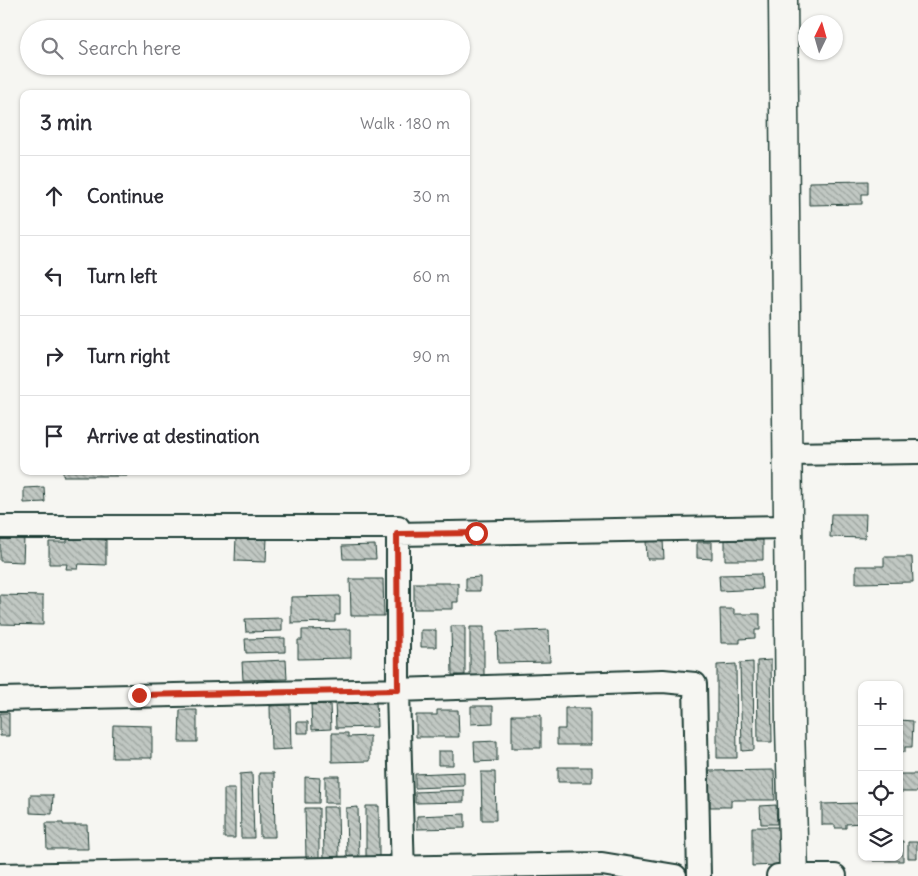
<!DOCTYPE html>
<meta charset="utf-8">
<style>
body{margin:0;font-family:Delius,sans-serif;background:#f7f7f7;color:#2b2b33}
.controls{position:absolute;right:15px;bottom:15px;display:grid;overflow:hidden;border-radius:10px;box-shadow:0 1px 4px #0004}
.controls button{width:45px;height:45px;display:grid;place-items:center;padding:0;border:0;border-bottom:1px solid #e1e1e2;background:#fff;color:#2b2b33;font:25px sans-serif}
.compass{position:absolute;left:798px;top:15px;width:45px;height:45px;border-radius:50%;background:#fff;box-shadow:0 1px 4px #0004;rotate:5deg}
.stop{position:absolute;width:15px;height:15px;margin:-11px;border:4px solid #c8321e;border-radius:50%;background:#fff}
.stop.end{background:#c8321e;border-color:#fff;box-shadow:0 1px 5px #0008}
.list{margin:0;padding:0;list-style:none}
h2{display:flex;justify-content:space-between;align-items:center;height:65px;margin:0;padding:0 20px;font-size:21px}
h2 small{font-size:16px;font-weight:400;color:#7c7c81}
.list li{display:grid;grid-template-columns:32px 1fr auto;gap:15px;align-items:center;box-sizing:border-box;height:80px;padding:0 20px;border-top:1px solid #e1e1e2}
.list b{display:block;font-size:19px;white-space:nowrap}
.list em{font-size:16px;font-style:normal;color:#7c7c81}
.icon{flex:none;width:28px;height:28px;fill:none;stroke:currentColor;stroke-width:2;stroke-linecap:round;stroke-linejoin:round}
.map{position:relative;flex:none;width:918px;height:876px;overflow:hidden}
.search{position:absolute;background:#fff;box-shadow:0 1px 4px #0004;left:20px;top:20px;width:450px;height:55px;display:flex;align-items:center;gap:12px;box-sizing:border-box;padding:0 18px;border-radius:28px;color:#7c7c81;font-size:19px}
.panel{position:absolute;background:#fff;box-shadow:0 1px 4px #0004;left:20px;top:90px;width:450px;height:385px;border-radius:10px}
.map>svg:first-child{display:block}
.building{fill:url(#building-back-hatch);stroke:#1f3d34}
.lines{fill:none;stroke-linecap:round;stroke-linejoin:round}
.street-casing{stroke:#1f3d34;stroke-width:26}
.secondary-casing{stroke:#1f3d34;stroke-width:31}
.street{stroke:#f6f6f2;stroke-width:22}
.secondary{stroke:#f6f6f2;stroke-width:28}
.route{stroke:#c8321e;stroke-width:6}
</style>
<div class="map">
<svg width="918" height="876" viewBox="0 0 918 876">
<defs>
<pattern id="building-back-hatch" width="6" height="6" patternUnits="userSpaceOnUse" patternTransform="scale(1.25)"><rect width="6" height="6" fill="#c1c8c3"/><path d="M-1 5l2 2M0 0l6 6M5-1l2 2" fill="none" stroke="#9ca49f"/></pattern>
</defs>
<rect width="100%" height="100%" fill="#f6f6f2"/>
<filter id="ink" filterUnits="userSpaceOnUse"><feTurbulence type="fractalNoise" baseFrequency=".02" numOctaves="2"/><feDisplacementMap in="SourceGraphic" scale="10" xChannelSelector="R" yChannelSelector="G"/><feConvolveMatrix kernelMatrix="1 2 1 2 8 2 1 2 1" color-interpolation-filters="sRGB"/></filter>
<g filter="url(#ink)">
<path class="building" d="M 868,181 L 868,194 L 862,194 L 862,204 L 809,205 L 809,182 Z
M 63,471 L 127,471 L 127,476 L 63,476 Z
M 44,487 L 45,502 L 24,503 L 24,488 Z
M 831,514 L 866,514 L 865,538 L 830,537 Z
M 67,534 L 84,535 L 84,539 L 106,540 L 106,565 L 79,564 L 78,569 L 66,569 L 67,564 L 49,564 L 49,542 L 67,542 Z
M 236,537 L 267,538 L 266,562 L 235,561 Z
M 0,538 L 24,538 L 23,562 L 0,561 Z
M 663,540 L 664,559 L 647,559 L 646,541 Z
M 725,540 L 763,540 L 763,560 L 725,560 Z
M 697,542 L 712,542 L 712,559 L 697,558 Z
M 375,545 L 376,559 L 343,559 L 342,546 Z
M 884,557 L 912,557 L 913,582 L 856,583 L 856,566 L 884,566 Z
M 761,574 L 762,589 L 720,591 L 719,575 Z
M 480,577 L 480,591 L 466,591 L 466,578 Z
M 350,579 L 383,579 L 384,616 L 351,616 Z
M 414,583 L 458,583 L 458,602 L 453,602 L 453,609 L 414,609 Z
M 0,595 L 43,596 L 43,625 L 0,624 Z
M 340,596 L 340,615 L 335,615 L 335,622 L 291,623 L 291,597 Z
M 720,609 L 734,609 L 734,614 L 760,614 L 760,630 L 755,630 L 755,638 L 740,639 L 740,643 L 721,643 Z
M 282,618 L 282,631 L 246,632 L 245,619 Z
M 451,626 L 465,626 L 465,675 L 452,675 Z
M 470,627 L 484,627 L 484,679 L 470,679 Z
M 351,629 L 351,658 L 298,659 L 298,640 L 302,640 L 302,630 Z
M 421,630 L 436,630 L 436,647 L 421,647 Z
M 549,630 L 550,662 L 498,663 L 497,632 Z
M 285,638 L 285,652 L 246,653 L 245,639 Z
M 286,660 L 287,679 L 243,680 L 242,662 Z
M 771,660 L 772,742 L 758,742 L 757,661 Z
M 753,662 L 754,750 L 742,751 L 740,663 Z
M 736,664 L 737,758 L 717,758 L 717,665 Z
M 376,700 L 377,727 L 336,728 L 335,701 Z
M 330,704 L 331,729 L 312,730 L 311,705 Z
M 290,705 L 291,749 L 271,750 L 270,706 Z
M 471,706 L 493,706 L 493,723 L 471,724 Z
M 565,708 L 590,708 L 590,745 L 557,745 L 557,729 L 565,729 Z
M 180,710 L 197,710 L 197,742 L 179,742 Z
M 437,710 L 458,710 L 459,737 L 416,737 L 416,715 L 437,715 Z
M 0,713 L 9,713 L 9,736 L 0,736 Z
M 512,715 L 541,715 L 541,748 L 512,748 Z
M 899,720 L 913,721 L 912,747 L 905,747 L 905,752 L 899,752 Z
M 297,722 L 308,722 L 308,733 L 297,733 Z
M 113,725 L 152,726 L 152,758 L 112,758 Z
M 332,733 L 348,733 L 348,737 L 370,736 L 370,761 L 332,762 Z
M 497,741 L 497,761 L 475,762 L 474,742 Z
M 438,751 L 453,751 L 453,765 L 438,765 Z
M 558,767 L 592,767 L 592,782 L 558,782 Z
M 774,770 L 775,800 L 731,800 L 731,807 L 710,807 L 709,771 Z
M 464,772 L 464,786 L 415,788 L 415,774 Z
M 481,772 L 495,772 L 496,820 L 482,820 Z
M 252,773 L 254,838 L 241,838 L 240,774 Z
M 259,773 L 274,773 L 275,837 L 260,837 Z
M 899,774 L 918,774 L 918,792 L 899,792 Z
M 325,776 L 339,776 L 339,803 L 325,803 Z
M 305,777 L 320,778 L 319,803 L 305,803 Z
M 224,789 L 235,789 L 235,838 L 224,838 Z
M 464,790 L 464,802 L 415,803 L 415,792 Z
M 30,795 L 53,795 L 52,814 L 30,813 Z
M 862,803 L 862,823 L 846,824 L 846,828 L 835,828 L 835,825 L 822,825 L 822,804 Z
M 776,805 L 777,824 L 761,824 L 760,806 Z
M 366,806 L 379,806 L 379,858 L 366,858 Z
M 323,807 L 338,807 L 339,859 L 324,859 Z
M 358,807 L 359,858 L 347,858 L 346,808 Z
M 305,808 L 319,808 L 319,858 L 306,858 Z
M 465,814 L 465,828 L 417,829 L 417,816 Z
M 46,823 L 63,823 L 63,825 L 87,825 L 88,849 L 47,849 Z
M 752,827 L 779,827 L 779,865 L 752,866 Z
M 899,841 L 903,841 L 903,861 L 873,861 L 873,857 L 899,857 Z
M 908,842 L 917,842 L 917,858 L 908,858 Z"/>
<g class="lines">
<defs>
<path id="street" d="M 788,454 L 918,452
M 0,527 L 398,527 L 398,690 L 403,876
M 397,534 L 789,527
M 0,699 L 398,690 L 663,681 L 695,684 L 699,876
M 0,875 L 602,864 L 675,876
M 778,876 L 835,876"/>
<path id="secondary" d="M 783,0 L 790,726 L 794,876"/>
</defs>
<use href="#street" class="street-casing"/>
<use href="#secondary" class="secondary-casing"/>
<use href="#street" class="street"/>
<use href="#secondary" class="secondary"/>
</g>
</g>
<g class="lines" filter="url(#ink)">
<path class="route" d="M 139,695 L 398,690 L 397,534 L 476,533"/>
</g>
</svg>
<div class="controls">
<button>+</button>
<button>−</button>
<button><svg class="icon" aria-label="locate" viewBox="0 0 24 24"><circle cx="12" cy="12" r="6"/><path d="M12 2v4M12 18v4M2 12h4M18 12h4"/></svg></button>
<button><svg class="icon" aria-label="layers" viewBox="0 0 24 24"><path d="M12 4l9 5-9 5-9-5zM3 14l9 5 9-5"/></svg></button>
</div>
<svg class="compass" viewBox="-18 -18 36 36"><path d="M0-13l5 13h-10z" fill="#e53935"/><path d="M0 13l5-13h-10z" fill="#7c7c81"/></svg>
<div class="stop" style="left:476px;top:533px"></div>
<div class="stop end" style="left:139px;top:695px"></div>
<div class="search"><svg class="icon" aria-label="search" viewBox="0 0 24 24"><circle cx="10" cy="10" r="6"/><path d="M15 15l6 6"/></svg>Search here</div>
<section class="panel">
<h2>3 min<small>Walk · 180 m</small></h2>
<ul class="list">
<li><svg class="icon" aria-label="ahead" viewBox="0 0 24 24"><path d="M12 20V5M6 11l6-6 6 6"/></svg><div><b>Continue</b></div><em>30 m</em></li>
<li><svg class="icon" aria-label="left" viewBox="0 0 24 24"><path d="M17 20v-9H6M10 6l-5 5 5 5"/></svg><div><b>Turn left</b></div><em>60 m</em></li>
<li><svg class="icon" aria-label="right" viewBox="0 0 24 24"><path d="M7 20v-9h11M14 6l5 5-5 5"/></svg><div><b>Turn right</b></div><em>90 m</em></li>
<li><svg class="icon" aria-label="arrive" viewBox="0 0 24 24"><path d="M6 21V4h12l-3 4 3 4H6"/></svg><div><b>Arrive at destination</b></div></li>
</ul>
</section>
</div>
